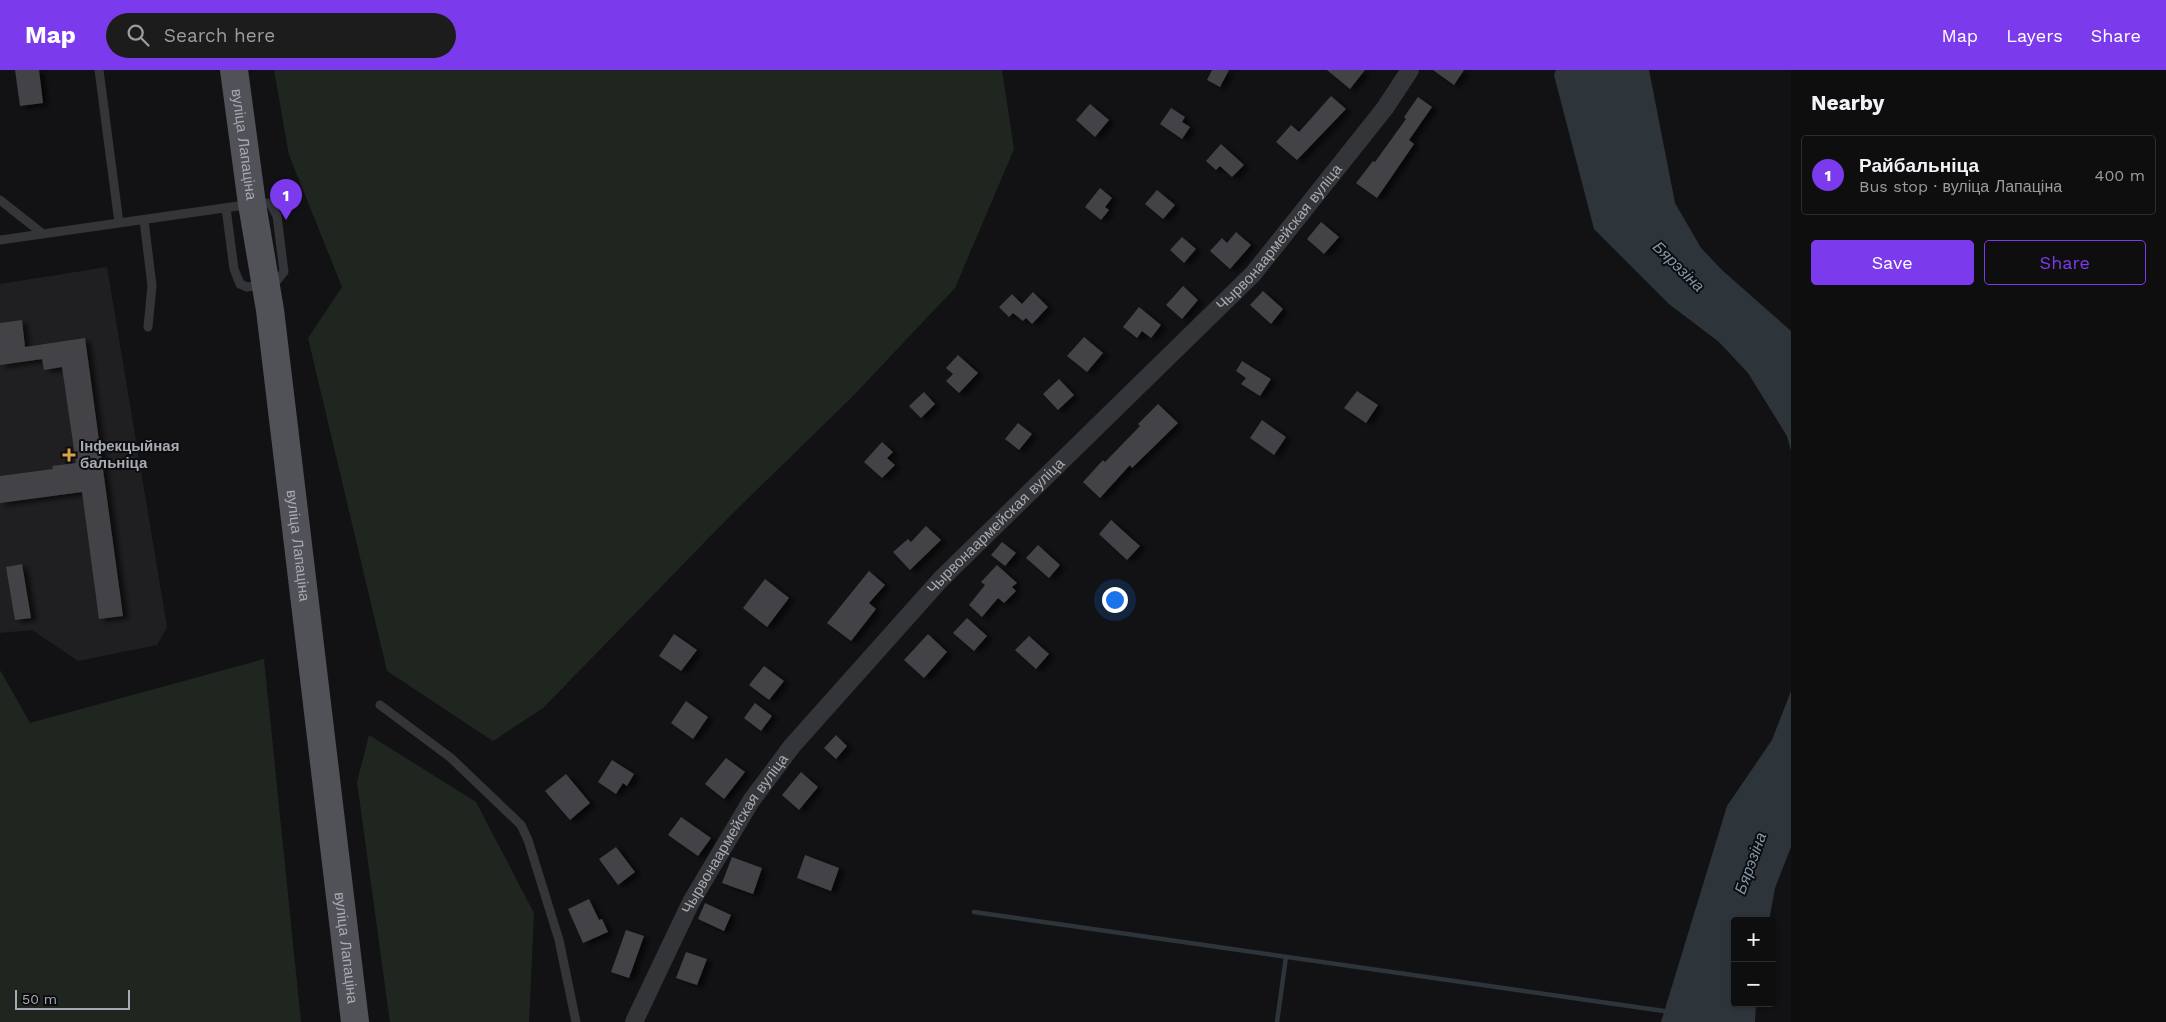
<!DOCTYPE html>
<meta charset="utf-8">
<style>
body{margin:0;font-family:"Work Sans",sans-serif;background:#1c1c1d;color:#f1f3f6}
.controls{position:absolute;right:15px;bottom:15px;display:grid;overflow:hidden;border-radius:5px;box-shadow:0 1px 4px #0004}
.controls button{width:45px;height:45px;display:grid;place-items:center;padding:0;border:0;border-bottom:1px solid #2e2e2f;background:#0e0e0f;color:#f1f3f6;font:25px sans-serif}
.scale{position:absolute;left:15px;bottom:12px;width:115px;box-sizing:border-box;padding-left:5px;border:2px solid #a6aab2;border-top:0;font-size:14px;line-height:18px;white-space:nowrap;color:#a6aab2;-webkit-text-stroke:4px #0d0d0f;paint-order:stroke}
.you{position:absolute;left:1114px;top:529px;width:18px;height:18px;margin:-12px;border:4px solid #fff;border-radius:50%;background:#1a73e8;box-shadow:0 0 0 8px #1a73e833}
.badge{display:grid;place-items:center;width:32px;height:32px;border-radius:50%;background:#7c3aed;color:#fff;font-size:16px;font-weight:700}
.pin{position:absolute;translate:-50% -41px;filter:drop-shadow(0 1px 2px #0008)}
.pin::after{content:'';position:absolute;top:26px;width:18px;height:15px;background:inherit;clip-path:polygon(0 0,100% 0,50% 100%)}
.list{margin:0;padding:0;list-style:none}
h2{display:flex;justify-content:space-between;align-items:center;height:65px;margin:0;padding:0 20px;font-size:21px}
h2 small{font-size:16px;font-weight:400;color:#9b9c9e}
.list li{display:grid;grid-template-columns:32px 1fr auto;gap:15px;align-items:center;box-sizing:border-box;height:80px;margin:0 10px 10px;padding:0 10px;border:1px solid #2e2e2f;border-radius:5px}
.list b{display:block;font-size:19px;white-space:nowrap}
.list p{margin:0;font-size:16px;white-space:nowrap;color:#9b9c9e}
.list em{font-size:16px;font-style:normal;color:#9b9c9e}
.actions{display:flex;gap:10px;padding:15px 20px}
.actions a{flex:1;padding:11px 0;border:1px solid #7c3aed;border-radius:5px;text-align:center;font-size:18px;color:#7c3aed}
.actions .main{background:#7c3aed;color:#fff}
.icon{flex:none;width:28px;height:28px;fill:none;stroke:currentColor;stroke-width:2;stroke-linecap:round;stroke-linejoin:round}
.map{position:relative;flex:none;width:1791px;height:952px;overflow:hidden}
header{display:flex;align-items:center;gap:30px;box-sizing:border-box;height:70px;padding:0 25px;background:#7c3aed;color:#fff}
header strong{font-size:24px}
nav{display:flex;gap:28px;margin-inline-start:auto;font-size:18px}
.search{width:350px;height:45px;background:#1c1c1d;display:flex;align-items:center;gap:12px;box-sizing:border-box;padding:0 18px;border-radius:28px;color:#9b9c9e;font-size:19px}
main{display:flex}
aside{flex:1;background:#0e0e0f}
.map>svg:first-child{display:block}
.built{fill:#1f1f21}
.green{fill:#1f2620}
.water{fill:#2d353b}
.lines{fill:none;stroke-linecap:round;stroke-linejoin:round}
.stream{stroke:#2d353b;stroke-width:4.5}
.building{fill:#424346;filter:url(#shadow)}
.service{stroke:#343538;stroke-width:9}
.minor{stroke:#343538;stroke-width:18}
.primary{stroke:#505257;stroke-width:28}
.poi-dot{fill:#d9a045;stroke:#0d0d0f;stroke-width:2}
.labels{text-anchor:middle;stroke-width:4;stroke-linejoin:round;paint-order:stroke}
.street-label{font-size:15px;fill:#a6aab2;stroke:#0d0d0f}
.poi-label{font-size:15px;font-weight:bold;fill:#a6aab2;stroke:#0d0d0f;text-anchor:start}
.water-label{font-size:16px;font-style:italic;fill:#8198a9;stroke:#0d0d0f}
</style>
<header>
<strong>Map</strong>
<div class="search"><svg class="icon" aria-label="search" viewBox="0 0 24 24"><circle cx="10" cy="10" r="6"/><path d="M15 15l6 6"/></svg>Search here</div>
<nav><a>Map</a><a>Layers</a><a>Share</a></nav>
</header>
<main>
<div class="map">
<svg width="1791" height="952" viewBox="0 0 1791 952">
<defs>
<filter id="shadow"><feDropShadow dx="5.5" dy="3" stdDeviation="2.5" flood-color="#0009"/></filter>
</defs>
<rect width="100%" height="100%" fill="#121214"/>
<path class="built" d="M 107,197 L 167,557 L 157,575 L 78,591 L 32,560 L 0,563 L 0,214 Z"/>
<path class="green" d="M 274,0 L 1002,0 L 1014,79 L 955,218 L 852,327 L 734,442 L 543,638 L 493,671 L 387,601 L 308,268 L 342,217 L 289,85 Z
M 264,589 L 301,952 L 0,952 L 0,600 L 30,653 Z
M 369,665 L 476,732 L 534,843 L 529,952 L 390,952 L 357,712 Z"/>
<path class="water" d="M 1556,0 L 1649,0 L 1675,133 L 1701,178 L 1723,201 L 1791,261 L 1791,381 L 1787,366 L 1748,303 L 1719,272 L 1669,234 L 1594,159 L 1554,5 Z
M 1791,621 L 1791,777 L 1775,818 L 1769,851 L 1735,851 L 1735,933 L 1756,933 L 1755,952 L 1661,952 L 1727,736 L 1772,670 Z"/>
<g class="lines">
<path class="stream" d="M 974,842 L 1664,941
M 1277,952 L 1286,887"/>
</g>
<path class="building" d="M 15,0 L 39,0 L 43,33 L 20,36 Z
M 1212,0 L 1229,0 L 1220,17 L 1207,10 Z
M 1327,0 L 1365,0 L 1350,19 Z
M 1433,0 L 1464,0 L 1454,15 Z
M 1331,26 L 1346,39 L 1297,90 L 1276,72 L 1291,55 L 1299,62 Z
M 1418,27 L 1432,37 L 1409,70 L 1414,74 L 1377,128 L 1356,113 L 1373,91 L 1375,92 L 1406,49 L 1404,47 Z
M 1090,34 L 1109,50 L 1095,67 L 1076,50 Z
M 1171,38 L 1185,47 L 1182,52 L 1190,57 L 1182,69 L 1160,54 Z
M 1221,74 L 1244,95 L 1232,107 L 1220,96 L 1216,100 L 1206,91 Z
M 1100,118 L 1112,128 L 1105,137 L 1109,140 L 1101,150 L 1085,137 Z
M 1157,120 L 1175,135 L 1163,149 L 1145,134 Z
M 1321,152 L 1339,167 L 1324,184 L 1307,169 Z
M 1236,162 L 1251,175 L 1230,199 L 1210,181 L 1222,168 L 1227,173 Z
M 1182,167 L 1196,179 L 1184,193 L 1170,180 Z
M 1183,216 L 1198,230 L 1182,249 L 1166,235 Z
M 1263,221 L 1283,239 L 1271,254 L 1250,235 Z
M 1033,222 L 1048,237 L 1032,254 L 1026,248 L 1023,251 L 1013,243 L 1009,247 L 999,237 L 1012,224 L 1022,234 Z
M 1139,237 L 1161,255 L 1151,268 L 1142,261 L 1137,268 L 1123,257 Z
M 22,250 L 25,277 L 85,268 L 123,546 L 99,549 L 82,422 L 0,433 L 0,406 L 53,399 L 52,396 L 76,393 L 62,297 L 44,300 L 42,289 L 0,295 L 0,253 Z
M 1084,267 L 1103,283 L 1087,302 L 1067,286 Z
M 958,285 L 978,303 L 959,323 L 946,311 L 953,304 L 946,298 Z
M 1242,291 L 1271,309 L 1260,326 L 1241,314 L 1246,308 L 1236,301 Z
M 1059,309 L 1074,325 L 1058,340 L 1043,324 Z
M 1357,321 L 1378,335 L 1366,353 L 1344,338 Z
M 924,322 L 935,334 L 921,348 L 909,336 Z
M 1158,334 L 1178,353 L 1132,398 L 1130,395 L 1100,428 L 1083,412 L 1103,390 L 1105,392 L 1140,356 L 1138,354 Z
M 1262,350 L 1286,367 L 1274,385 L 1250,368 Z
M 1018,353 L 1032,364 L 1019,380 L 1005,369 Z
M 882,372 L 893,382 L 887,388 L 895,395 L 882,408 L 864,392 Z
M 1111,450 L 1140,476 L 1127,490 L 1099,464 Z
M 926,456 L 941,470 L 910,500 L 893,482 L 908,469 L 911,472 Z
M 1002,472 L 1016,483 L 1005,496 L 991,485 Z
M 1038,475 L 1060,495 L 1049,508 L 1026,488 Z
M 22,494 L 31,548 L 15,550 L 6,497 Z
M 997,495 L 1017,513 L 1012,517 L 1016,521 L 1004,533 L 998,528 L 982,547 L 969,535 L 985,515 L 981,512 Z
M 869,501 L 885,515 L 869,533 L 876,539 L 851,571 L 827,553 Z
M 765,509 L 789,528 L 767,557 L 743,538 Z
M 967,548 L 987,566 L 974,581 L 953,563 Z
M 674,564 L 697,580 L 681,601 L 659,586 Z
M 928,564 L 947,582 L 924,608 L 904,590 Z
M 1029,566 L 1049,584 L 1036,599 L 1015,580 Z
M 764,596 L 784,611 L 769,630 L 749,615 Z
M 686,631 L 708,647 L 693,669 L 671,653 Z
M 755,633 L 772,646 L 761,661 L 744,648 Z
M 836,665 L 847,676 L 836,689 L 824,678 Z
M 726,688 L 745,702 L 724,729 L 705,714 Z
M 612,690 L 634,704 L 627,716 L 623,713 L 616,724 L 598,712 Z
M 801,702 L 818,717 L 799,740 L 782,725 Z
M 566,704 L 590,733 L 570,750 L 545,721 Z
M 681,747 L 711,768 L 698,786 L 668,765 Z
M 616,777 L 635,802 L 618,815 L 599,789 Z
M 805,785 L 839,798 L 831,821 L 797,808 Z
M 732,787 L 762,798 L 753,824 L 722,813 Z
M 589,829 L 599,850 L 602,849 L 608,862 L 583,873 L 568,839 Z
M 705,833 L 731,845 L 724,861 L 698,849 Z
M 626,860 L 644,866 L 629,908 L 611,902 Z
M 686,882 L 707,889 L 697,915 L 676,908 Z"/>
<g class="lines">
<path class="service" d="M 99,0 L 119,153
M 0,130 L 43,164
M 144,150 L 152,216 L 148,257
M 0,170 L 252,134 L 270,133 L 277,146 L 284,202 L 275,213 L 247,217 L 240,214 L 234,199 L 226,138
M 380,635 L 451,688 L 521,755 L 528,770 L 559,870 L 576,952"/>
<path class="minor" id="s1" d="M 634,952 L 691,832 L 751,731 L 792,676 L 941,509 L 1253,204 L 1385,38 L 1410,0"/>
<path class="primary" id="s2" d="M 234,0 L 252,134 L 270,240 L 355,952"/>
</g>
<path class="poi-dot" d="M66.5 377.5h5v5h5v5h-5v5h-5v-5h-5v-5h5z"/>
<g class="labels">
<g class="street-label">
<text dy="5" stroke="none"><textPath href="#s2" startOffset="75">вуліца Лапаціна</textPath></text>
<text dy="5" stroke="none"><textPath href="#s1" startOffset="1024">Чырвонаармейская вуліца</textPath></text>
<text dy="5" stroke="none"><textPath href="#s1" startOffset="619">Чырвонаармейская вуліца</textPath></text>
<text dy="5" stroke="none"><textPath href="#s2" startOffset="480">вуліца Лапаціна</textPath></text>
<text dy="5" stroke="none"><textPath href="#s1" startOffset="214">Чырвонаармейская вуліца</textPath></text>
<text dy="5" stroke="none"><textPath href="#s2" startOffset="885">вуліца Лапаціна</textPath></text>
</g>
<g class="poi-label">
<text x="80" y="381">Інфекцыйная<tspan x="80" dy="17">бальніца</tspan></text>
</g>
<g class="water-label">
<text transform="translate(1679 196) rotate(44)" y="6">Бярэзіна</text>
<text transform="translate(1750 793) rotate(-70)" y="6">Бярэзіна</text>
</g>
</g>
</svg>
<div class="controls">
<button>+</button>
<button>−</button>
</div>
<div class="scale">50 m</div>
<div class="you"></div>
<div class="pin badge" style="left:286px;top:150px">1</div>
</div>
<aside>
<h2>Nearby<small></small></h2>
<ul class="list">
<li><span class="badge">1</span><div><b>Райбальніца</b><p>Bus stop · вуліца Лапаціна</p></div><em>400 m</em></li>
</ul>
<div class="actions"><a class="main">Save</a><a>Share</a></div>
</aside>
</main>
